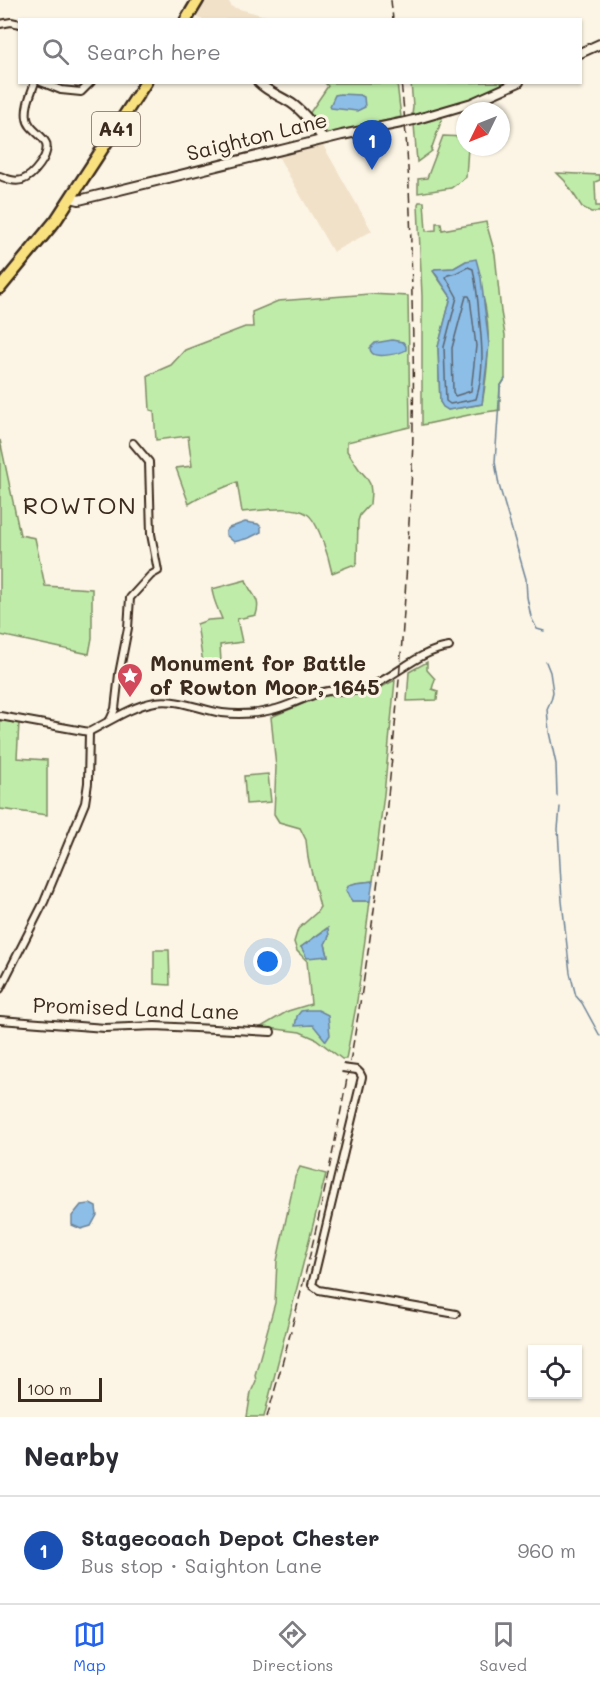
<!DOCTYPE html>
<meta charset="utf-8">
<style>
body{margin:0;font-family:Mali,sans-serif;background:#f2f2f3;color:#2b2b33}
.controls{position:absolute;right:18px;bottom:18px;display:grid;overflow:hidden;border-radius:0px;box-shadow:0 2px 4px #0004}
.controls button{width:54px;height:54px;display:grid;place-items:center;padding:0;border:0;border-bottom:2px solid #e1e1e2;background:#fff;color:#2b2b33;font:30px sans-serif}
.compass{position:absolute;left:456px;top:102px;width:54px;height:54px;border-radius:50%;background:#fff;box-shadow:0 2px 4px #0004;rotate:227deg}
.scale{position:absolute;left:18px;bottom:15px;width:84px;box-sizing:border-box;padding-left:6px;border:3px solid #3b2a1e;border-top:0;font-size:16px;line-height:21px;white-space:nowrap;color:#3b2a1e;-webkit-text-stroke:4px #fcf5e5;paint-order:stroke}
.you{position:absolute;left:268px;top:962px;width:21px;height:21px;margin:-15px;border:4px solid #fff;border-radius:50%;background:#1a73e8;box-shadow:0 0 0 9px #1a73e833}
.badge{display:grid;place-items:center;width:39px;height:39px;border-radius:50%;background:#2563eb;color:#fff;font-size:20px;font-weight:700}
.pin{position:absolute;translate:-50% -50px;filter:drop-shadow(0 2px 3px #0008)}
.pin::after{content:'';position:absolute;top:32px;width:21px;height:18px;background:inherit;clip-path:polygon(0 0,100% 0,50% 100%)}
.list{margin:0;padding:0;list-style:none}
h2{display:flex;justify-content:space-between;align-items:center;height:78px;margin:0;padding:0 24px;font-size:26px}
h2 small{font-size:20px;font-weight:400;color:#7c7c81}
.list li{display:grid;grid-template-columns:39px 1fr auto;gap:18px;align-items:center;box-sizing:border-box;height:108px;padding:0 24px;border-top:2px solid #e1e1e2}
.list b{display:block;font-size:22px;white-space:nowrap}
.list p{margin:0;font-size:20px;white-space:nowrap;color:#7c7c81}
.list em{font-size:20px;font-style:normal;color:#7c7c81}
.icon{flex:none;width:33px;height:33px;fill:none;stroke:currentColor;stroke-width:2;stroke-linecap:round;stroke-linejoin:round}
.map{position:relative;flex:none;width:600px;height:1417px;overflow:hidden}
.search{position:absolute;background:#fff;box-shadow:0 2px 4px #0004;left:18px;right:18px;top:18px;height:66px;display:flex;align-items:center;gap:15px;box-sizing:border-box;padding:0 21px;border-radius:0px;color:#7c7c81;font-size:22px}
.sheet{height:186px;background:#fff}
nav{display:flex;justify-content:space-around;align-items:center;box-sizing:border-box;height:84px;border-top:2px solid #e1e1e2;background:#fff;font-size:16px;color:#7c7c81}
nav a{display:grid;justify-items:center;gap:3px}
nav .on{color:#2563eb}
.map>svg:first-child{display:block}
.built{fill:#f1e1c9}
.green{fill:#c0ecaa;stroke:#7e8b64;stroke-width:1.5;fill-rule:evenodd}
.water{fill:#8cbee8;stroke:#6c8397;stroke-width:1.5}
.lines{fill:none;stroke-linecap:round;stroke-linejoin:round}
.shore{stroke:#5b656f;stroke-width:1.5}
.stream{stroke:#6c8397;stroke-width:1.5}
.minor-casing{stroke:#3b2a1e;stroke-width:10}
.tertiary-casing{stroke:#3b2a1e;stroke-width:12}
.trunk-casing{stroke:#3b2a1e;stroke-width:15}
.minor{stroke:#fcf5e5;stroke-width:6}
.tertiary{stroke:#fcf5e5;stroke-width:8}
.trunk{stroke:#fae180;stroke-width:10}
.rail{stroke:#3b2a1e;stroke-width:1.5;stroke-dasharray:9 4.5;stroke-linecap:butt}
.minor-bridge-casing{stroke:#3b2a1e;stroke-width:10;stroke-linecap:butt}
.tertiary-bridge-casing{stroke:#3b2a1e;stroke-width:12;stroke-linecap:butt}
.minor-bridge{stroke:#fcf5e5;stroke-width:6}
.tertiary-bridge{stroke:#fcf5e5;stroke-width:8}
.labels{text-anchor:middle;stroke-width:6;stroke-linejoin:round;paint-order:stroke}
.shield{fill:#fcf5e5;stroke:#75675a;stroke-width:1.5}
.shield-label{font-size:20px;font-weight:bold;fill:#3b2a1e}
.street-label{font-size:21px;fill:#3b2a1e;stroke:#fcf5e5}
.poi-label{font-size:21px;font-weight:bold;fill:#3b2a1e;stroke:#fcf5e5;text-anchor:start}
.quarter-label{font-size:24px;letter-spacing:1.5px;fill:#3b2a1e;stroke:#fcf5e5}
</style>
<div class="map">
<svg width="600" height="1417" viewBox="0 0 600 1417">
<rect width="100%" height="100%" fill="#fcf5e5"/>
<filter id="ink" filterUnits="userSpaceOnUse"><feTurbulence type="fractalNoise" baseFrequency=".0167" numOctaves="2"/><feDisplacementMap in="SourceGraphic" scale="12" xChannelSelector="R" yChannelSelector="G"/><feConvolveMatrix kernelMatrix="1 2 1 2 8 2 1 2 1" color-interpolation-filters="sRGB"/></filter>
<g filter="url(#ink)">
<path class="built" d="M 203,0 L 228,0 L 232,7 L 277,19 L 199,19 L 194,14 Z
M 320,140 L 372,231 L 333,252 L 275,151 Z"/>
<path class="green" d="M 504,82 L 505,86 L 475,99 L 412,115 L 413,106 L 411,83 Z
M 325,83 L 397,83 L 401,117 L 328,134 L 309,114 L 328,86 Z
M 440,117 L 442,119 L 431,150 L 432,151 L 417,162 L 414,124 Z
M 443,136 L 465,137 L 465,147 L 468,147 L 466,177 L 451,188 L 418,193 L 418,179 L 427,178 Z
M 557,173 L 600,175 L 600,180 L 595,182 L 596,206 L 600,206 L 600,212 L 591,212 L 582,207 L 565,181 Z
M 419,202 L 424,202 L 426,231 L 436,230 L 436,223 L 441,223 L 442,230 L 486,222 L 495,254 L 501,312 L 505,335 L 505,379 L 500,387 L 500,410 L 478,413 L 422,425 L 422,296 L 418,204 ZM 466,261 C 471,274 482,291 485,305 C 491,338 488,370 482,404 L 448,410 L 440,402 L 438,347 L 451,297 L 433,271 L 435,269 L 454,268 Z
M 370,294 L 408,296 L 410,427 L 347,442 L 347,451 L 359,469 L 366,477 L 370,484 L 371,492 L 370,504 L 360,515 L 358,521 L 357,562 L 355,566 L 352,565 L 332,573 C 329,559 319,522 307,514 C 294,504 258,511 242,512 L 237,482 L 199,498 L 189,504 L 176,468 L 192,466 L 188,436 L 156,440 L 154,411 L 150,410 L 148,375 L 171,365 L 185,350 L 245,327 L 253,327 L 252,312 L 278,301 Z
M 0,440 L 20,535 L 35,538 L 45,586 L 92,589 L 92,638 L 89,654 L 0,635 Z
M 246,580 C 250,595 262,597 256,615 L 237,619 L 242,642 L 220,645 L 221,662 L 203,663 L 197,624 L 208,620 L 222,619 C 218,609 213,600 212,589 Z
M 427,662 L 427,670 L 435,679 L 432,689 L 438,691 L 437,700 L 407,701 L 409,672 Z
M 395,680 L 384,794 L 373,881 L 356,883 L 352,885 L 352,901 L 370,901 L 357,1001 L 346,1059 L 342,1059 L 316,1039 L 300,1032 L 261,1027 L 288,1011 L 311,1004 L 307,961 L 297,951 L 294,942 L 298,929 L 316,913 L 320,907 L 308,858 L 306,840 L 300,828 L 279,822 L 274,814 L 276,767 L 271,717 L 322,696 L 368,694 ZM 327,928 L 329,936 L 325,944 L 328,956 L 301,947 Z
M 0,720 L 19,723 L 17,758 L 47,760 L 47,815 L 0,809 Z
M 268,774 L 271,802 L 246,804 L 244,776 Z
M 154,950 L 169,950 L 170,985 L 154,984 Z
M 300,1167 L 326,1174 L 264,1417 L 247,1417 L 251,1392 L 256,1381 L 255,1375 L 275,1303 L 277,1261 L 295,1177 Z"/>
<path class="water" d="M 340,94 L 360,95 L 364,97 L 365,107 L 357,111 L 331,108 L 330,106 L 335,95 Z
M 476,259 L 481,278 L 489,345 L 482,404 L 448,410 L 443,407 L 440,402 L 438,347 L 451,297 L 433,270 L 435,269 L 454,268 L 466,261 Z
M 392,340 L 403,342 L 406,346 L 406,350 C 400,354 377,358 372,353 C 371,352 370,350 370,348 L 375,343 Z
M 245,522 L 258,524 L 261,527 L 261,532 L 249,538 L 234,542 L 226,535 L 226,531 L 229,528 Z
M 373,881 L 370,901 L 352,901 L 349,897 L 346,890 L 349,885 L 356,883 Z
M 328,928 L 329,936 L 325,944 L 328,956 L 307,958 L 301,947 Z
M 307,1010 L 318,1010 L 328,1015 L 330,1035 L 326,1041 L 313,1025 L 295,1026 L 297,1016 L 301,1011 Z
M 90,1204 L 96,1207 L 97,1215 L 91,1226 L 81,1229 L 72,1225 L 72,1216 L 81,1205 Z"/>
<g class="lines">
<path class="shore" d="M 468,267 L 473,269 C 476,284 478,300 479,315 C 482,343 485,371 476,399 L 450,404 L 446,401 L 444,347 L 457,297 L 446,277 L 448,275 L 456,273 Z
M 466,296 L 469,296 L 470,298 L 476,346 L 471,391 L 455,396 L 453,392 L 452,348 Z"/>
<path class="stream" d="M 505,379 L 500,387 L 495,462 L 499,485 L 526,579 L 527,597 L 531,617 L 537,629 L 544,631
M 546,662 L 550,672 L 553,692 L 551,700 L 547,709 L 549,732 L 556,764 L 557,796
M 560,807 L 558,829 L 562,901 L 570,973 L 576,996 L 582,1003 L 600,1036"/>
<defs>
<path id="minor" d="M 0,24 L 11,22 L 20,24
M 41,82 L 61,90 L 81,92 L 91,82
M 0,176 C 7,179 14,182 22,180 C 33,176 50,156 46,143 C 42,134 28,129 27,118 C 25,106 31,94 35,82
M 0,716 L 89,732
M 110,720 L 115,709 L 119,674 L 128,628 L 130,598 L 151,575 L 158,571 L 151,534 L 149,462 L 133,443
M 89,732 C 110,721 132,706 155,702 C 177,698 201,710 222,713 C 238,715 256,714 272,710 C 291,706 309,694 328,691 C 341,689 356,693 369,687 C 397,676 418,651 449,647
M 0,989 L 44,902 L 85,803 L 88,783 L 89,732
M 0,1020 L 105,1028 L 155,1026 L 271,1032
M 357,1070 L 360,1073 L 362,1077 L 312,1285 L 319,1290 L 456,1314"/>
<path id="tertiary" d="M 580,53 L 600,44
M 258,82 C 268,92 280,96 291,103 C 304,112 315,127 323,139
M 414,120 L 472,103 L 519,82
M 71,198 L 79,200 L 342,135 L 401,123"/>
<path id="trunk" d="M 186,20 L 198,0
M 0,288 L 56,220 L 146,82"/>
</defs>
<use href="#minor" class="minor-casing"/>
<use href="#tertiary" class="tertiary-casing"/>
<use href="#trunk" class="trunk-casing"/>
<use href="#minor" class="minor"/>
<use href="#tertiary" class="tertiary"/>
<use href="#trunk" class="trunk"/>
<path class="rail" d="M 391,0 L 393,20
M 267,1417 C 352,1127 395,824 409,522 C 411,489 413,455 413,421 C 414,380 413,340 412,299 C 411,227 409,154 401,82"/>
<defs>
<path id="minor-bridge" d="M 342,1068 L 357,1070"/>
<path id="tertiary-bridge" d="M 401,123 L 414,120"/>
</defs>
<use href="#minor-bridge" class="minor-bridge-casing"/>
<use href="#tertiary-bridge" class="tertiary-bridge-casing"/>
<use href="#minor-bridge" class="minor-bridge"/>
<use href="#tertiary-bridge" class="tertiary-bridge"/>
</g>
</g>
<defs>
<symbol id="sight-pin" viewBox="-11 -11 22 30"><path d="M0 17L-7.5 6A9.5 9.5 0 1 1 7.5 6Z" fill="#d1495b" stroke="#fcf5e5"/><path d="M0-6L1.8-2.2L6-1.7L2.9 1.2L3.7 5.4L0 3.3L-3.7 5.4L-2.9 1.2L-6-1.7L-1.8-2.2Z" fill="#fff"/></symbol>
</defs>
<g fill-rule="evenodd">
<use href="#sight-pin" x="115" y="661" width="30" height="40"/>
</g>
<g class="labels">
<rect class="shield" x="92" y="112" width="48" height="34" rx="4.5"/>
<g class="shield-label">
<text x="116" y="136">A41</text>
</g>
<g class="street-label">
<text transform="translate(257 137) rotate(-14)" y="7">Saighton Lane</text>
<text transform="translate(136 1009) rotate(2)" y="7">Promised Land Lane</text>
</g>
<g class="poi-label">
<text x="150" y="671">Monument for Battle<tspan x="150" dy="24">of Rowton Moor, 1645</tspan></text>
</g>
<g class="quarter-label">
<text x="80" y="514">ROWTON</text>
</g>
</g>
</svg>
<div class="controls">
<button><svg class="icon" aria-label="locate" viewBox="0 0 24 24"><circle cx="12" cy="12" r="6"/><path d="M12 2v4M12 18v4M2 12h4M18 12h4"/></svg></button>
</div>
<svg class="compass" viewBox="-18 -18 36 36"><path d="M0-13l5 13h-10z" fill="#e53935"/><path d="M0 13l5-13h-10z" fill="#7c7c81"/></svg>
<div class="scale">100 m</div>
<div class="you"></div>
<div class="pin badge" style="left:372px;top:170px;background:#1a4fb4">1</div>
<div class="search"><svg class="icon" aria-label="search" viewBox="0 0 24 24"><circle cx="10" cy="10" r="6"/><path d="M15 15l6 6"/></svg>Search here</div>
</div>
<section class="sheet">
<h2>Nearby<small></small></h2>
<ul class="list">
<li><span class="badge" style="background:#1a4fb4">1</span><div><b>Stagecoach Depot Chester</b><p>Bus stop · Saighton Lane</p></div><em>960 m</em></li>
</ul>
</section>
<nav>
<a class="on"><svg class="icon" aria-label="map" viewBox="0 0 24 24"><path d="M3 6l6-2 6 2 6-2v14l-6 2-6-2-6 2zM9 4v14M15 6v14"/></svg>Map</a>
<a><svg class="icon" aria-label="directions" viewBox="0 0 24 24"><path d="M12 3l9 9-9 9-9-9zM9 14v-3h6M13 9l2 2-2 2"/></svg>Directions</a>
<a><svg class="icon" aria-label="saved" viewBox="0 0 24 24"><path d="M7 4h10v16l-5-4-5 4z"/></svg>Saved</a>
</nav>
